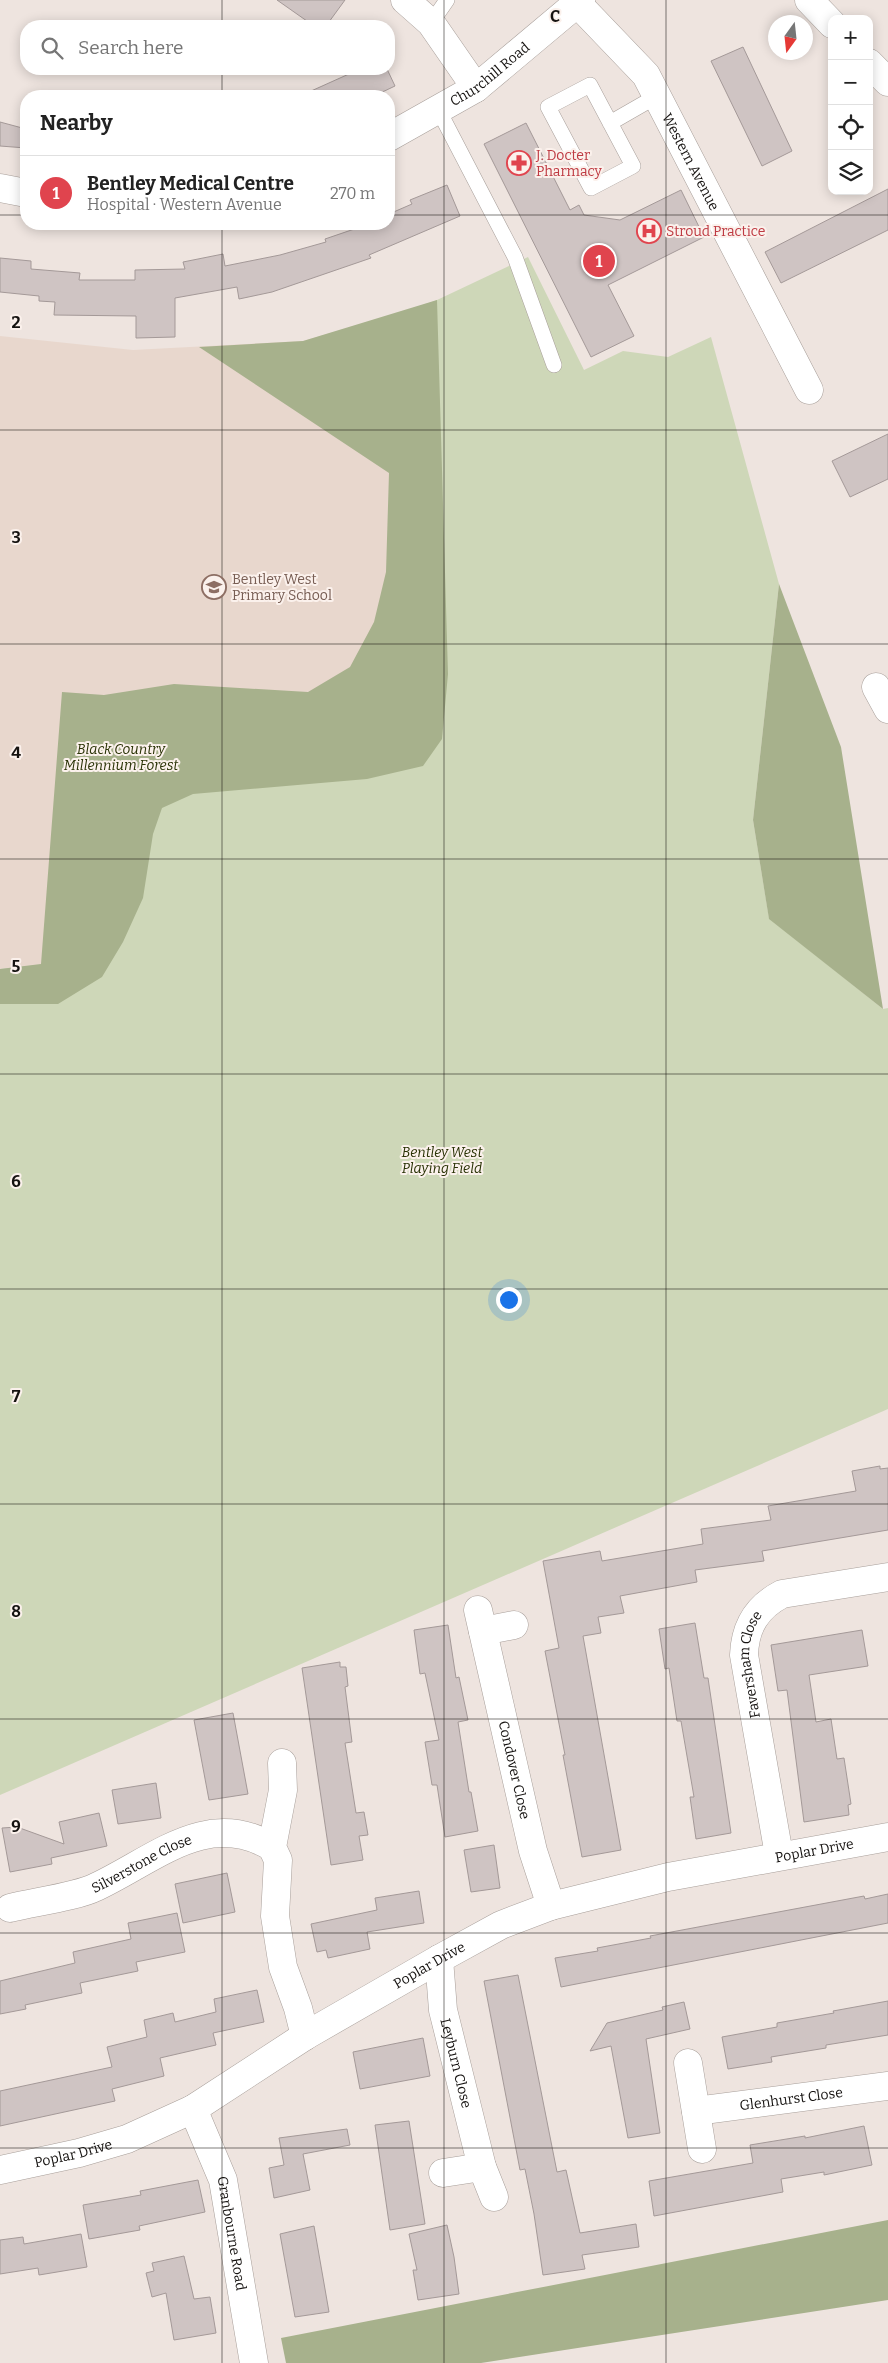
<!DOCTYPE html>
<meta charset="utf-8">
<style>
body{margin:0;font-family:Bitter,serif;background:#f6f6f6;color:#222}
.controls{position:absolute;right:15px;top:15px;display:grid;overflow:hidden;border-radius:10px;box-shadow:0 2px 12px #0003}
.controls button{width:45px;height:45px;display:grid;place-items:center;padding:0;border:0;border-bottom:1px solid #e0e0e0;background:#fff;color:#222;font:25px sans-serif}
.compass{position:absolute;left:768px;top:15px;width:45px;height:45px;border-radius:50%;background:#fff;box-shadow:0 2px 12px #0003;rotate:195deg}
.you{position:absolute;left:508px;top:1299px;width:18px;height:18px;margin:-12px;border:4px solid #fff;border-radius:50%;background:#1a73e8;box-shadow:0 0 0 8px #1a73e833}
.badge{display:grid;place-items:center;width:32px;height:32px;border-radius:50%;background:#0f766e;color:#fff;font-size:16px;font-weight:700}
.pin{position:absolute;translate:-50% -50%;border:2px solid #fff;box-shadow:0 1px 5px #0006}
.list{margin:0;padding:0;list-style:none}
h2{display:flex;justify-content:space-between;align-items:center;height:65px;margin:0;padding:0 20px;font-size:21px}
h2 small{font-size:16px;font-weight:400;color:#767676}
.list li{display:grid;grid-template-columns:32px 1fr auto;gap:15px;align-items:center;box-sizing:border-box;height:75px;padding:0 20px;border-top:1px solid #e0e0e0}
.list b{display:block;font-size:19px;white-space:nowrap}
.list p{margin:0;font-size:16px;white-space:nowrap;color:#767676}
.list em{font-size:16px;font-style:normal;color:#767676}
.icon{flex:none;width:28px;height:28px;fill:none;stroke:currentColor;stroke-width:2;stroke-linecap:round;stroke-linejoin:round}
.map{position:relative;flex:none;width:888px;height:2363px;overflow:hidden}
.search{position:absolute;background:#fff;box-shadow:0 2px 12px #0003;left:20px;top:20px;width:375px;height:55px;display:flex;align-items:center;gap:12px;box-sizing:border-box;padding:0 18px;border-radius:20px;color:#767676;font-size:19px}
.panel{position:absolute;background:#fff;box-shadow:0 2px 12px #0003;left:20px;top:90px;width:375px;height:140px;border-radius:20px}
.map>svg:first-child{display:block}
.built{fill:#e8d7cd}
.green{fill:#ced7b8}
.forest{fill:#a7b18c}
.building{fill:#cfc4c3;stroke:#a49998}
.lines{fill:none;stroke-linecap:round;stroke-linejoin:round}
.lane-casing{stroke:#a89f9a;stroke-width:16}
.street-casing{stroke:#a89f9a;stroke-width:29}
.secondary-casing{stroke:#a89f9a;stroke-width:29}
.lane{stroke:#fff;stroke-width:15}
.street{stroke:#fff;stroke-width:28}
.secondary{stroke:#fff;stroke-width:28}
.grid{fill:none;stroke:#151210;stroke-width:1;stroke-opacity:0.55}
.labels{text-anchor:middle;stroke-width:4;stroke-linejoin:round;paint-order:stroke}
.street-label{font-size:14px;fill:#151210;stroke:#fbf1ec}
.health-label{font-size:14px;fill:#be3a42;stroke:#fbf1ec;text-anchor:start}
.education-label{font-size:14px;fill:#785e54;stroke:#fbf1ec;text-anchor:start}
.park-label{font-size:14px;font-style:italic;fill:#293205;stroke:#fbf1ec}
.grid-label{font-size:16px;text-anchor:middle;font-weight:bold;fill:#151210;stroke:#fbf1ec;stroke-width:4;stroke-linejoin:round;paint-order:stroke}
</style>
<div class="map">
<svg width="888" height="2363" viewBox="0 0 888 2363">
<rect width="100%" height="100%" fill="#eee4df"/>
<path class="built" d="M 413,309 L 425,731 L 89,959 L 0,969 L 0,336 L 133,350 L 303,341 Z"/>
<path class="green" d="M 528,257 L 584,370 L 623,351 L 668,357 L 711,337 L 779,584 L 753,820 L 769,918 L 883,1009 L 888,1008 L 888,1409 L 0,1795 L 0,969 L 89,959 L 99,723 L 424,731 L 413,309 L 437,300 Z"/>
<path class="forest" d="M 437,300 L 448,674 L 442,739 L 423,766 L 367,779 L 193,794 L 162,808 L 153,834 L 143,898 L 123,942 L 102,977 L 58,1004 L 0,1004 L 0,969 L 41,964 L 62,692 L 104,695 L 174,684 L 308,692 L 350,667 L 374,622 L 386,572 L 389,473 L 199,347 L 303,341 Z
M 779,584 L 841,747 L 883,1009 L 769,919 L 753,820 Z
M 888,2220 L 888,2300 L 481,2363 L 286,2363 L 281,2338 Z"/>
<path class="building" d="M 277,0 L 345,0 L 326,26 L 314,26 Z
M 743,47 L 792,151 L 762,166 L 711,61 Z
M 360,69 L 387,69 L 395,86 L 374,96 L 300,96 Z
M 0,122 L 26,129 L 26,148 L 0,146 Z
M 526,123 L 570,210 L 579,205 L 584,215 L 620,220 L 681,190 L 704,237 L 608,285 L 634,336 L 591,357 L 484,144 Z
M 447,185 L 460,216 L 369,255 L 371,258 L 272,292 L 239,299 L 237,287 L 175,298 L 175,337 L 136,338 L 136,316 L 54,315 L 55,302 L 39,301 L 39,296 L 0,292 L 0,258 L 31,261 L 31,269 L 80,273 L 79,280 L 135,280 L 135,270 L 185,269 L 183,262 L 223,254 L 225,266 L 280,255 L 326,242 L 325,239 L 369,224 L 389,224 L 389,214 L 412,204 L 410,200 Z
M 888,189 L 888,230 L 781,283 L 765,252 Z
M 888,434 L 888,479 L 850,497 L 832,461 Z
M 880,1466 L 880,1469 L 888,1468 L 888,1530 L 762,1551 L 764,1561 L 695,1570 L 697,1582 L 620,1596 L 624,1613 L 598,1617 L 601,1633 L 583,1636 L 621,1850 L 582,1857 L 563,1755 L 565,1755 L 545,1651 L 559,1648 L 543,1561 L 600,1551 L 602,1561 L 703,1544 L 701,1529 L 771,1520 L 768,1506 L 856,1491 L 852,1471 Z
M 695,1623 L 704,1678 L 708,1678 L 731,1833 L 696,1839 L 690,1797 L 694,1797 L 681,1721 L 677,1721 L 669,1668 L 665,1669 L 659,1629 Z
M 448,1625 L 456,1678 L 459,1677 L 468,1720 L 458,1722 L 469,1792 L 471,1792 L 478,1831 L 445,1837 L 437,1785 L 432,1785 L 425,1742 L 439,1740 L 425,1673 L 420,1674 L 414,1630 Z
M 862,1630 L 868,1666 L 809,1675 L 816,1722 L 831,1719 L 837,1759 L 844,1758 L 851,1804 L 848,1805 L 849,1815 L 804,1822 L 787,1690 L 778,1691 L 771,1645 Z
M 340,1662 L 340,1667 L 346,1667 L 348,1686 L 345,1687 L 352,1742 L 345,1743 L 356,1813 L 364,1812 L 368,1835 L 359,1836 L 363,1860 L 331,1865 L 302,1668 Z
M 233,1713 L 248,1794 L 209,1800 L 194,1720 Z
M 156,1783 L 161,1818 L 118,1824 L 112,1790 Z
M 99,1813 L 107,1846 L 51,1858 L 52,1864 L 10,1872 L 2,1828 L 17,1827 L 64,1844 L 59,1822 Z
M 494,1845 L 500,1888 L 471,1892 L 464,1850 Z
M 227,1873 L 235,1912 L 183,1923 L 175,1884 Z
M 419,1891 L 424,1923 L 367,1932 L 370,1949 L 328,1958 L 326,1950 L 317,1952 L 311,1924 L 377,1910 L 375,1898 Z
M 888,1894 L 888,1923 L 561,1987 L 555,1958 L 598,1951 L 597,1948 L 651,1938 L 650,1936 L 864,1896 L 865,1899 Z
M 177,1913 L 185,1952 L 136,1962 L 138,1971 L 80,1983 L 82,1993 L 25,2005 L 26,2009 L 0,2014 L 0,1981 L 75,1963 L 73,1952 L 131,1939 L 128,1923 Z
M 518,1975 L 557,2172 L 566,2170 L 580,2233 L 636,2224 L 639,2247 L 582,2255 L 585,2269 L 543,2275 L 534,2214 L 525,2169 L 520,2170 L 484,1981 Z
M 257,1990 L 264,2022 L 213,2033 L 216,2045 L 160,2058 L 164,2076 L 112,2089 L 115,2101 L 0,2126 L 0,2091 L 112,2067 L 107,2047 L 147,2037 L 144,2020 L 173,2013 L 175,2022 L 216,2012 L 214,1999 Z
M 888,2001 L 888,2035 L 826,2045 L 826,2048 L 771,2057 L 772,2062 L 728,2069 L 722,2037 L 777,2027 L 777,2023 L 834,2013 L 833,2011 Z
M 684,2002 L 690,2029 L 646,2039 L 660,2133 L 628,2138 L 611,2046 L 590,2051 L 607,2023 L 663,2010 L 662,2007 Z
M 423,2038 L 430,2076 L 360,2089 L 353,2052 Z
M 409,2121 L 425,2224 L 390,2230 L 375,2125 Z
M 864,2126 L 872,2165 L 824,2175 L 824,2172 L 781,2179 L 783,2192 L 654,2216 L 649,2181 L 753,2163 L 750,2145 L 805,2136 L 805,2138 Z
M 347,2129 L 350,2145 L 303,2154 L 310,2190 L 274,2198 L 269,2168 L 284,2165 L 279,2138 Z
M 198,2180 L 205,2212 L 139,2226 L 140,2230 L 89,2239 L 83,2205 L 141,2195 L 140,2191 Z
M 447,2225 L 454,2257 L 459,2294 L 418,2300 L 413,2270 L 417,2270 L 409,2234 Z
M 314,2226 L 329,2312 L 295,2317 L 280,2234 Z
M 81,2234 L 87,2267 L 39,2275 L 38,2268 L 0,2274 L 0,2240 L 23,2237 L 24,2244 Z
M 184,2256 L 194,2299 L 210,2297 L 216,2333 L 174,2340 L 166,2293 L 152,2297 L 146,2273 L 154,2271 L 152,2263 Z"/>
<g class="lines">
<defs>
<path id="lane" d="M 431,23 L 447,0
M 590,85 L 633,166 L 591,188 L 548,107 Z
M 438,109 L 515,257 L 554,365
M 610,123 L 657,96"/>
<g id="street">
<path d="M 405,0 L 431,23 L 476,88"/>
<path d="M 809,0 L 832,24"/>
<path id="s1" d="M 578,4 L 646,75 L 809,390"/>
<path d="M 869,63 L 888,82"/>
<path d="M 876,687 L 888,709"/>
<path id="s2" d="M 478,1610 L 533,1851 L 551,1906"/>
<path d="M 483,1631 L 514,1625"/>
<path d="M 282,1763 L 283,1790 L 272,1847 L 278,1860 L 275,1916 L 283,1967 L 298,2008 L 305,2036"/>
<path id="s3" d="M 779,1855 L 744,1655 C 745,1626 757,1607 782,1594 L 888,1577"/>
<path id="s4" d="M 10,1908 C 33,1902 76,1897 96,1887 C 154,1860 207,1808 272,1847"/>
<path id="s5" d="M 439,1959 L 443,2010 L 482,2167 L 494,2197"/>
<path d="M 688,2063 L 702,2149"/>
<path id="s6" d="M 193,2109 L 223,2180 L 254,2363"/>
<path id="s7" d="M 696,2111 L 888,2086"/>
<path id="s8" d="M 0,2170 L 79,2153 L 127,2139 L 193,2109 L 305,2036 L 439,1959 L 501,1925 L 551,1906 L 668,1877 L 888,1837"/>
<path d="M 443,2173 L 482,2167"/>
</g>
<g id="secondary">
<path id="s9" d="M 389,137 L 476,88 L 581,0"/>
<path d="M 0,188 L 26,193"/>
</g>
</defs>
<use href="#lane" class="lane-casing"/>
<use href="#street" class="street-casing"/>
<use href="#secondary" class="secondary-casing"/>
<use href="#lane" class="lane"/>
<use href="#street" class="street"/>
<use href="#secondary" class="secondary"/>
</g>
<path class="grid" d="M 222,0 L 222,26M 444,0 L 444,2363M 666,0 L 666,2363M 222,69 L 222,96M 0,215 L 26,215M 389,215 L 888,215M 222,224 L 222,2363M 0,430 L 888,430M 0,644 L 888,644M 0,859 L 888,859M 0,1074 L 888,1074M 0,1289 L 888,1289M 0,1504 L 888,1504M 0,1719 L 888,1719M 0,1933 L 888,1933M 0,2148 L 888,2148"/>
<defs>
<symbol id="pharmacy-ring" viewBox="-11 -11 22 22"><circle r="9.5" fill="#fbf1ec" stroke="#e0444e" stroke-width="1.5"/><path d="M-2-6h4v4h4v4h-4v4h-4v-4h-4v-4h4Z" fill="#e0444e"/></symbol>
<symbol id="hospital-ring" viewBox="-11 -11 22 22"><circle r="9.5" fill="#fbf1ec" stroke="#e0444e" stroke-width="1.5"/><path d="M-5-5h3v3.5h4V-5h3V5h-3V1.5h-4V5h-3Z" fill="#e0444e"/></symbol>
<symbol id="school-ring" viewBox="-11 -11 22 22"><circle r="9.5" fill="#fbf1ec" stroke="#8d6e63" stroke-width="1.5"/><path d="M0-5L7-2L0 1L-7-2ZM-4 1L0 2.5L4 1V4Q0 6-4 4Z" fill="#8d6e63"/></symbol>
</defs>
<g fill-rule="evenodd">
<use href="#pharmacy-ring" x="505" y="149" width="28" height="28"/>
<use href="#hospital-ring" x="635" y="217" width="28" height="28"/>
<use href="#school-ring" x="200" y="573" width="28" height="28"/>
</g>
<g class="labels">
<g class="street-label">
<text dy="5" stroke="none"><textPath href="#s9" startOffset="119">Churchill Road</textPath></text>
<text dy="5" stroke="none"><textPath href="#s1" startOffset="196">Western Avenue</textPath></text>
<text dy="5" stroke="none"><textPath href="#s3" startOffset="194">Faversham Close</textPath></text>
<text dy="5" stroke="none"><textPath href="#s2" startOffset="164">Condover Close</textPath></text>
<text dy="5" stroke="none"><textPath href="#s8" startOffset="885">Poplar Drive</textPath></text>
<text dy="5" stroke="none"><textPath href="#s4" startOffset="140">Silverstone Close</textPath></text>
<text dy="5" stroke="none"><textPath href="#s8" startOffset="480">Poplar Drive</textPath></text>
<text dy="5" stroke="none"><textPath href="#s5" startOffset="106">Leyburn Close</textPath></text>
<text dy="5" stroke="none"><textPath href="#s7" startOffset="96">Glenhurst Close</textPath></text>
<text dy="5" stroke="none"><textPath href="#s8" startOffset="75">Poplar Drive</textPath></text>
<text dy="5" stroke="none"><textPath href="#s6" startOffset="131">Granbourne Road</textPath></text>
</g>
<g class="health-label">
<text x="536" y="160">J. Docter<tspan x="536" dy="16">Pharmacy</tspan></text>
<text x="666" y="236">Stroud Practice</text>
</g>
<g class="education-label">
<text x="232" y="584">Bentley West<tspan x="232" dy="16">Primary School</tspan></text>
</g>
<g class="park-label">
<text x="121" y="754">Black Country<tspan x="121" dy="16">Millennium Forest</tspan></text>
<text x="442" y="1157">Bentley West<tspan x="442" dy="16">Playing Field</tspan></text>
</g>
</g>
<g class="grid-label">
<text x="555" y="22">C</text>
<text x="16" y="328">2</text>
<text x="16" y="543">3</text>
<text x="16" y="758">4</text>
<text x="16" y="972">5</text>
<text x="16" y="1187">6</text>
<text x="16" y="1402">7</text>
<text x="16" y="1617">8</text>
<text x="16" y="1832">9</text>
</g>
</svg>
<div class="controls">
<button>+</button>
<button>−</button>
<button><svg class="icon" aria-label="locate" viewBox="0 0 24 24"><circle cx="12" cy="12" r="6"/><path d="M12 2v4M12 18v4M2 12h4M18 12h4"/></svg></button>
<button><svg class="icon" aria-label="layers" viewBox="0 0 24 24"><path d="M12 4l9 5-9 5-9-5zM3 14l9 5 9-5"/></svg></button>
</div>
<svg class="compass" viewBox="-18 -18 36 36"><path d="M0-13l5 13h-10z" fill="#e53935"/><path d="M0 13l5-13h-10z" fill="#767676"/></svg>
<div class="you"></div>
<div class="pin badge" style="left:599px;top:261px;background:#e0444e">1</div>
<div class="search"><svg class="icon" aria-label="search" viewBox="0 0 24 24"><circle cx="10" cy="10" r="6"/><path d="M15 15l6 6"/></svg>Search here</div>
<section class="panel">
<h2>Nearby<small></small></h2>
<ul class="list">
<li><span class="badge" style="background:#e0444e">1</span><div><b>Bentley Medical Centre</b><p>Hospital · Western Avenue</p></div><em>270 m</em></li>
</ul>
</section>
</div>
